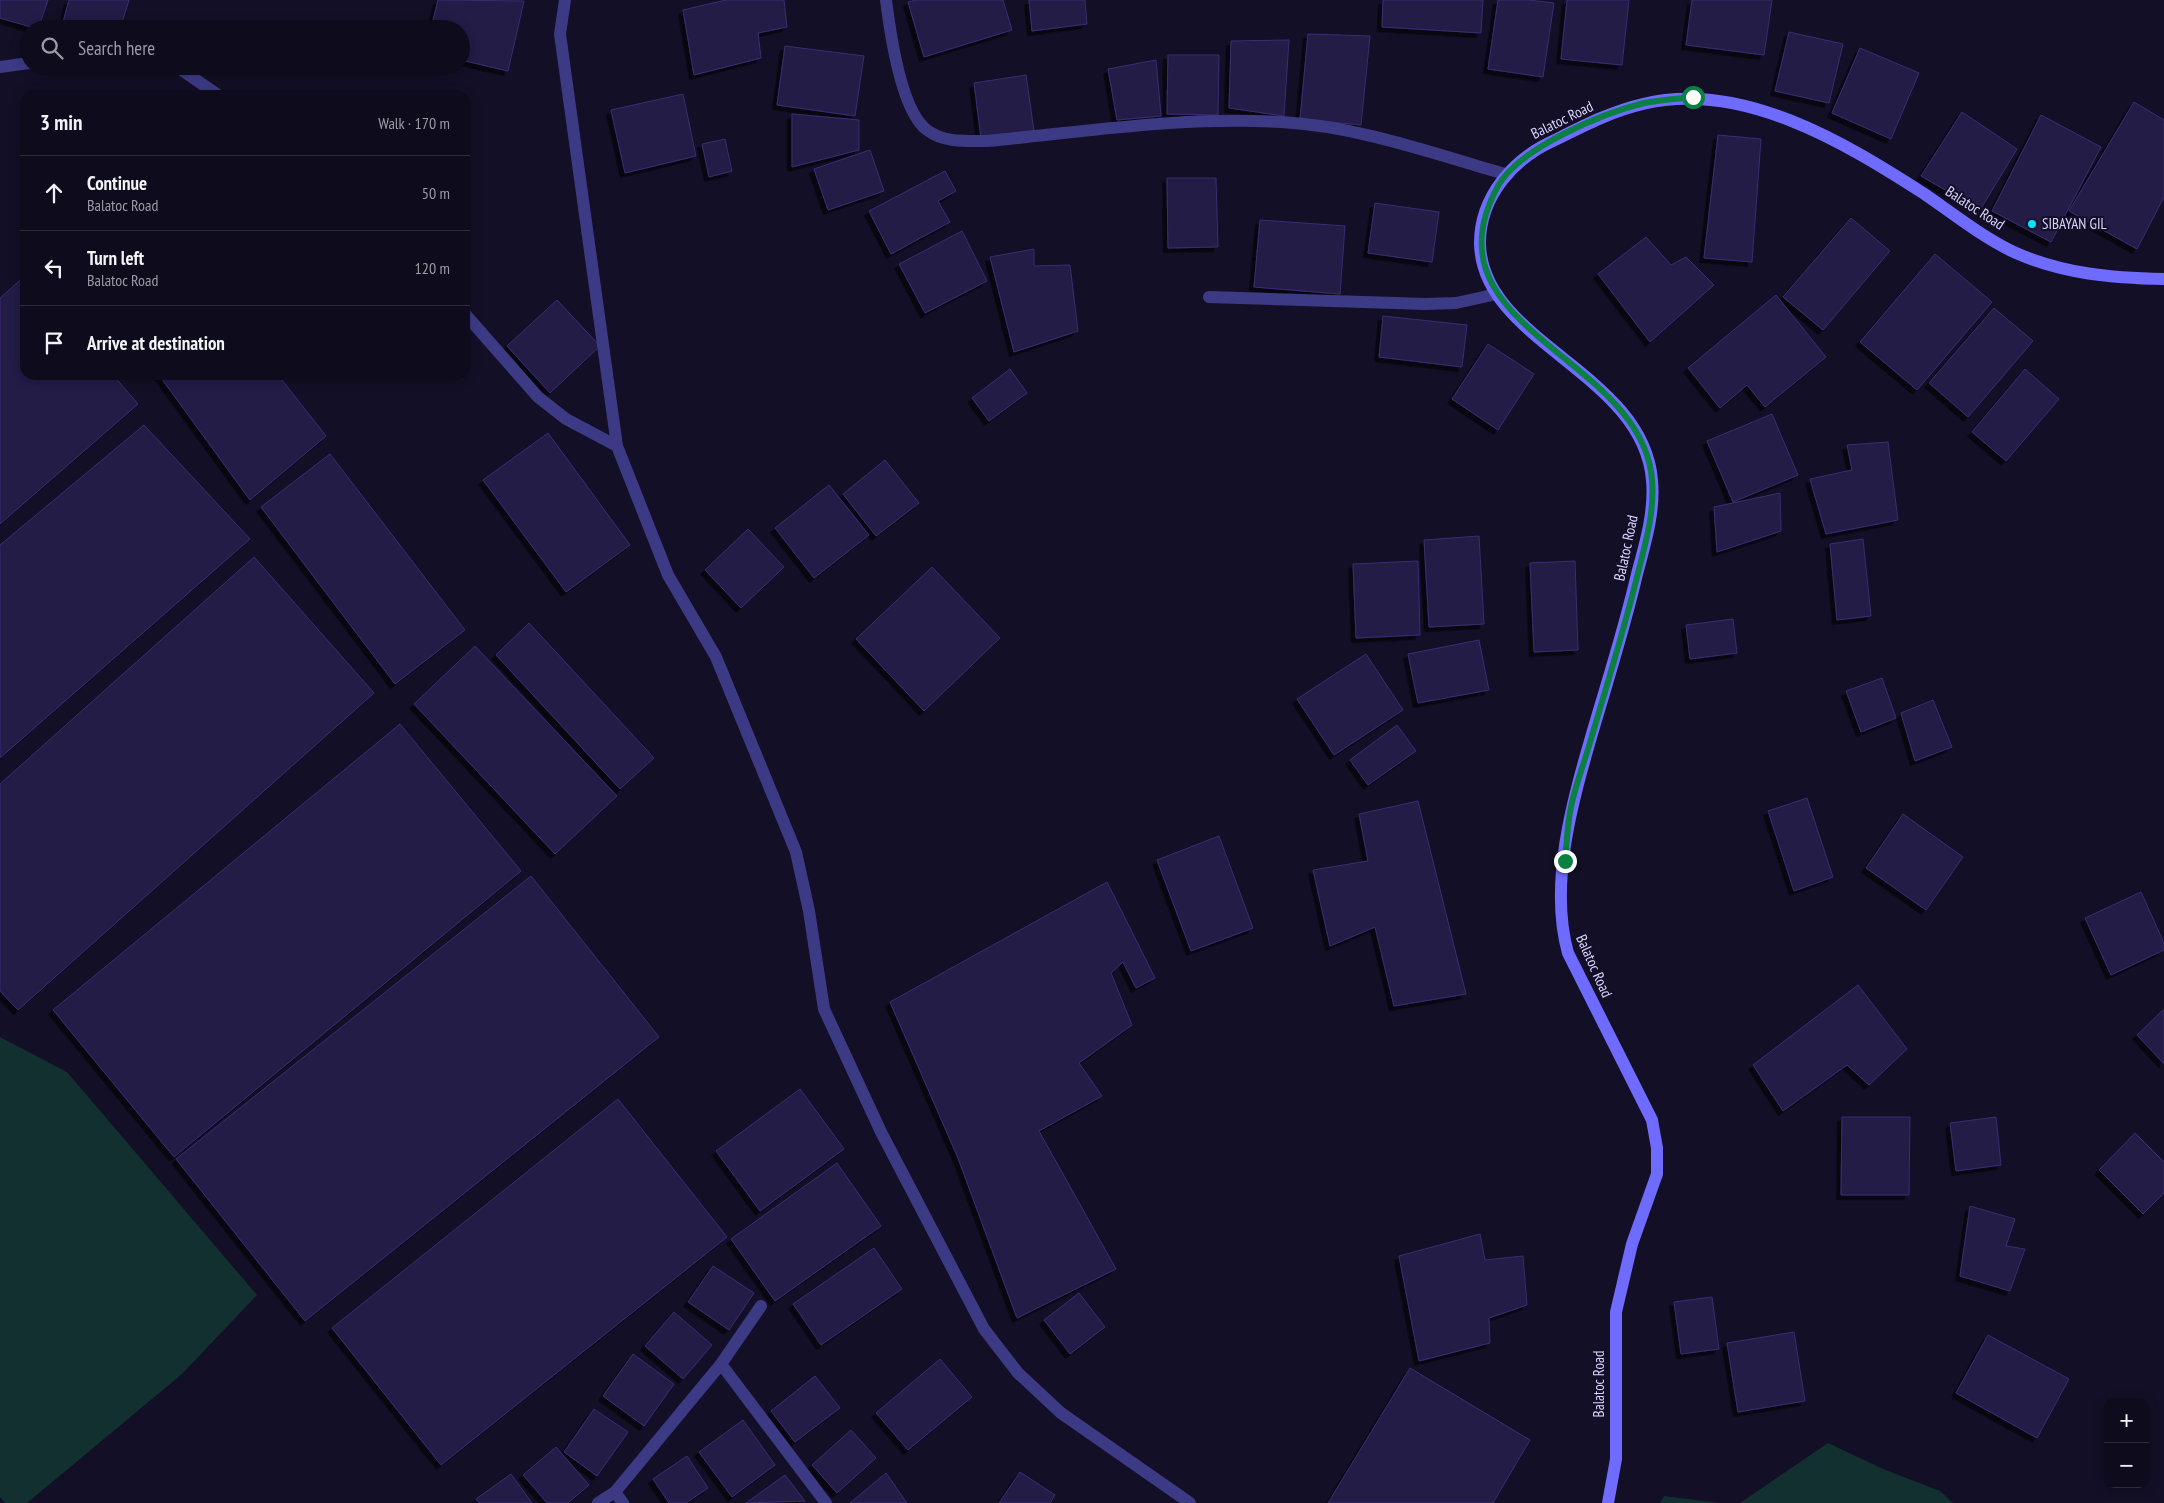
<!DOCTYPE html>
<meta charset="utf-8">
<style>
body{margin:0;font-family:"PT Sans Narrow",sans-serif;background:#171425;color:#f1f3f6}
.controls{position:absolute;right:15px;bottom:15px;display:grid;overflow:hidden;border-radius:10px;box-shadow:0 2px 12px #0003}
.controls button{width:45px;height:45px;display:grid;place-items:center;padding:0;border:0;border-bottom:1px solid #2e2b3b;background:#0e0b1c;color:#f1f3f6;font:25px sans-serif}
.stop{position:absolute;width:15px;height:15px;margin:-11px;border:4px solid #0b8043;border-radius:50%;background:#fff}
.stop.end{background:#0b8043;border-color:#fff;box-shadow:0 1px 5px #0008}
.list{margin:0;padding:0;list-style:none}
h2{display:flex;justify-content:space-between;align-items:center;height:65px;margin:0;padding:0 20px;font-size:21px}
h2 small{font-size:16px;font-weight:400;color:#9b9ba3}
.list li{display:grid;grid-template-columns:32px 1fr auto;gap:15px;align-items:center;box-sizing:border-box;height:75px;padding:0 20px;border-top:1px solid #2e2b3b}
.list b{display:block;font-size:19px;white-space:nowrap}
.list p{margin:0;font-size:16px;white-space:nowrap;color:#9b9ba3}
.list em{font-size:16px;font-style:normal;color:#9b9ba3}
.icon{flex:none;width:28px;height:28px;fill:none;stroke:currentColor;stroke-width:2;stroke-linecap:round;stroke-linejoin:round}
.map{position:relative;flex:none;width:2164px;height:1503px;overflow:hidden}
.search{position:absolute;background:#0e0b1c;box-shadow:0 2px 12px #0003;left:20px;top:20px;width:450px;height:55px;display:flex;align-items:center;gap:12px;box-sizing:border-box;padding:0 18px;border-radius:28px;color:#9b9ba3;font-size:19px}
.panel{position:absolute;background:#0e0b1c;box-shadow:0 2px 12px #0003;left:20px;top:90px;width:450px;height:290px;border-radius:15px}
.map>svg:first-child{display:block}
.green{fill:#12302f}
.building{fill:#241b47;stroke:#3b2d73;filter:url(#shadow)}
.lines{fill:none;stroke-linecap:round;stroke-linejoin:round}
.minor{stroke:#3d3a85;stroke-width:12}
.secondary{stroke:#6f6bff;stroke-width:12}
.route{stroke:#0b8043;stroke-width:6}
.poi-dot{fill:#00e5ff;stroke:#130f26;stroke-width:2}
.labels{text-anchor:middle;stroke-width:4;stroke-linejoin:round;paint-order:stroke}
.street-label{font-size:15px;fill:#d9d4ff;stroke:#130f26}
.poi-label{font-size:15px;fill:#d9d4ff;stroke:#130f26;text-anchor:start}
</style>
<div class="map">
<svg width="2164" height="1503" viewBox="0 0 2164 1503">
<defs>
<filter id="shadow"><feDropShadow dx="-4.5" dy="4.5" stdDeviation="0" flood-color="#0009"/></filter>
</defs>
<rect width="100%" height="100%" fill="#130f26"/>
<path class="green" d="M 0,1037 L 67,1072 L 257,1295 L 182,1374 L 27,1503 L 5,1503 L 0,1497 Z
M 1828,1443 L 1883,1469 L 1940,1491 L 1953,1503 L 1740,1503 Z
M 1664,1496 L 1719,1503 L 1660,1503 Z"/>
<path class="building" d="M 0,0 L 48,0 L 38,29 L 0,18 Z
M 69,0 L 129,0 L 120,29 L 71,29 L 62,26 Z
M 438,0 L 524,1 L 508,71 L 461,60 L 461,29 L 431,29 Z
M 726,0 L 784,0 L 787,27 L 758,33 L 761,58 L 694,75 L 683,10 Z
M 916,0 L 1003,0 L 1012,30 L 924,57 L 908,2 Z
M 1029,0 L 1085,0 L 1087,24 L 1032,31 Z
M 1383,0 L 1483,0 L 1481,33 L 1382,27 Z
M 1498,0 L 1529,0 L 1554,3 L 1543,77 L 1488,69 Z
M 1567,0 L 1629,0 L 1622,65 L 1561,59 Z
M 1692,0 L 1772,0 L 1764,55 L 1686,45 Z
M 1789,32 L 1843,44 L 1829,103 L 1775,91 Z
M 1308,34 L 1370,36 L 1361,125 L 1300,119 Z
M 1289,40 L 1284,116 L 1229,108 L 1231,41 Z
M 785,46 L 864,56 L 855,116 L 777,105 Z
M 1860,48 L 1919,73 L 1891,139 L 1832,113 Z
M 1168,55 L 1219,55 L 1218,115 L 1167,114 Z
M 1156,60 L 1161,116 L 1117,120 L 1108,69 Z
M 1026,75 L 1034,131 L 981,138 L 974,83 Z
M 683,94 L 696,156 L 625,173 L 611,110 Z
M 2134,102 L 2164,120 L 2164,197 L 2137,249 L 2069,211 Z
M 1962,112 L 2017,149 L 1980,210 L 1921,176 Z
M 792,114 L 859,120 L 859,150 L 792,167 Z
M 2041,115 L 2101,147 L 2051,242 L 1992,211 Z
M 1718,135 L 1761,139 L 1752,262 L 1704,258 Z
M 725,139 L 732,171 L 709,177 L 702,144 Z
M 870,150 L 884,191 L 828,210 L 814,169 Z
M 945,171 L 956,191 L 938,201 L 950,222 L 891,254 L 869,211 Z
M 1167,178 L 1216,178 L 1218,247 L 1168,248 Z
M 1375,203 L 1439,212 L 1432,262 L 1368,253 Z
M 1851,218 L 1890,251 L 1823,330 L 1783,297 Z
M 1260,220 L 1345,226 L 1340,294 L 1254,287 Z
M 962,231 L 987,281 L 925,313 L 899,264 Z
M 1646,237 L 1671,265 L 1686,257 L 1714,285 L 1650,342 L 1598,274 Z
M 1034,249 L 1034,266 L 1070,265 L 1078,331 L 1014,352 L 990,257 Z
M 1935,254 L 1992,302 L 1917,390 L 1860,342 Z
M 25,276 L 25,375 L 113,375 L 138,404 L 0,524 L 0,298 Z
M 1776,295 L 1826,357 L 1765,407 L 1747,385 L 1720,408 L 1688,368 Z
M 557,300 L 600,346 L 550,393 L 507,346 Z
M 1994,308 L 2033,341 L 1968,417 L 1929,383 Z
M 1383,316 L 1467,325 L 1462,367 L 1379,357 Z
M 1488,344 L 1534,374 L 1498,430 L 1452,399 Z
M 1010,369 L 1027,393 L 989,421 L 972,398 Z
M 2025,369 L 2059,399 L 2006,461 L 1972,432 Z
M 159,375 L 278,375 L 326,436 L 250,500 Z
M 1772,414 L 1798,475 L 1733,502 L 1707,441 Z
M 144,425 L 250,539 L 0,758 L 0,545 Z
M 548,433 L 630,545 L 566,592 L 483,480 Z
M 1888,442 L 1898,520 L 1826,534 L 1810,479 L 1852,470 L 1847,445 Z
M 330,454 L 465,630 L 395,684 L 261,507 Z
M 885,460 L 919,503 L 876,536 L 843,494 Z
M 829,485 L 869,535 L 814,578 L 775,528 Z
M 1780,493 L 1781,531 L 1717,552 L 1714,507 Z
M 748,529 L 784,567 L 741,608 L 705,570 Z
M 1479,536 L 1484,624 L 1429,627 L 1424,540 Z
M 1863,539 L 1871,616 L 1837,620 L 1830,544 Z
M 254,557 L 374,693 L 18,1010 L 0,991 L 0,784 Z
M 1418,561 L 1420,635 L 1356,638 L 1353,564 Z
M 1575,561 L 1578,650 L 1534,652 L 1530,563 Z
M 932,567 L 1000,638 L 924,711 L 856,639 Z
M 1733,619 L 1737,653 L 1690,659 L 1686,625 Z
M 529,623 L 654,758 L 620,789 L 496,655 Z
M 1479,640 L 1489,690 L 1418,703 L 1408,654 Z
M 475,646 L 617,796 L 555,854 L 414,704 Z
M 1366,654 L 1403,710 L 1334,755 L 1297,699 Z
M 1882,678 L 1896,718 L 1861,732 L 1846,691 Z
M 1933,700 L 1952,747 L 1915,761 L 1901,713 Z
M 400,724 L 521,871 L 174,1157 L 53,1010 Z
M 1397,725 L 1416,751 L 1368,785 L 1350,760 Z
M 1807,798 L 1833,877 L 1794,891 L 1768,811 Z
M 1418,801 L 1466,994 L 1394,1006 L 1375,927 L 1330,946 L 1313,870 L 1368,861 L 1359,814 Z
M 1903,814 L 1963,857 L 1926,910 L 1866,868 Z
M 1219,836 L 1253,928 L 1191,951 L 1157,860 Z
M 531,876 L 659,1037 L 305,1321 L 176,1159 Z
M 1107,882 L 1155,978 L 1136,988 L 1123,962 L 1111,973 L 1132,1025 L 1079,1063 L 1102,1096 L 1039,1131 L 1116,1269 L 1017,1318 L 958,1158 L 890,1002 Z
M 2141,892 L 2164,943 L 2164,950 L 2111,975 L 2085,918 Z
M 1858,985 L 1907,1049 L 1869,1085 L 1847,1065 L 1783,1111 L 1753,1065 Z
M 2164,1009 L 2164,1064 L 2137,1035 Z
M 800,1089 L 844,1149 L 760,1211 L 716,1151 Z
M 618,1099 L 727,1237 L 441,1465 L 332,1328 Z
M 1842,1117 L 1910,1117 L 1909,1195 L 1841,1195 Z
M 1996,1117 L 2001,1165 L 1956,1171 L 1950,1123 Z
M 2135,1133 L 2164,1162 L 2164,1193 L 2143,1214 L 2099,1170 Z
M 837,1163 L 881,1226 L 775,1301 L 731,1239 Z
M 1970,1206 L 2015,1219 L 2006,1246 L 2025,1249 L 2010,1291 L 1960,1276 Z
M 1480,1234 L 1485,1260 L 1523,1256 L 1527,1305 L 1489,1318 L 1490,1343 L 1419,1361 L 1399,1256 Z
M 874,1248 L 902,1289 L 821,1345 L 793,1304 Z
M 713,1266 L 754,1293 L 729,1330 L 688,1302 Z
M 1079,1293 L 1105,1327 L 1070,1354 L 1044,1320 Z
M 1712,1297 L 1719,1349 L 1681,1354 L 1674,1302 Z
M 674,1312 L 712,1345 L 683,1379 L 645,1346 Z
M 1794,1332 L 1805,1401 L 1738,1412 L 1727,1343 Z
M 1988,1335 L 2069,1379 L 2037,1438 L 1956,1393 Z
M 633,1354 L 674,1384 L 644,1426 L 603,1396 Z
M 940,1359 L 972,1397 L 908,1450 L 876,1413 Z
M 1410,1368 L 1530,1440 L 1493,1503 L 1328,1503 Z
M 815,1376 L 840,1408 L 795,1442 L 771,1411 Z
M 594,1409 L 628,1432 L 597,1476 L 564,1452 Z
M 743,1420 L 775,1465 L 732,1497 L 699,1452 Z
M 851,1430 L 876,1458 L 837,1493 L 812,1465 Z
M 556,1447 L 589,1485 L 568,1503 L 547,1503 L 523,1475 Z
M 687,1456 L 708,1488 L 686,1503 L 669,1503 L 653,1479 Z
M 1020,1472 L 1055,1495 L 1050,1503 L 999,1503 Z
M 886,1473 L 907,1503 L 850,1503 Z
M 511,1474 L 532,1503 L 479,1503 L 476,1499 Z
M 785,1475 L 805,1501 L 746,1503 Z"/>
<g class="lines">
<path class="minor" d="M 565,0 L 560,34 L 617,446 L 668,575 L 716,657 L 796,852 L 809,911 L 824,1009 L 881,1132 L 984,1329 L 1018,1373 L 1061,1413 L 1190,1503
M 886,0 C 890,32 901,111 927,130 C 944,143 966,141 987,141 C 1084,132 1183,116 1281,122 C 1357,126 1432,153 1505,174
M 176,66 L 218,95
M 0,67 L 29,63
M 1209,297 L 1426,304 L 1456,303 L 1497,294
M 465,314 L 538,397 L 566,419 L 617,446
M 721,1364 L 826,1503
M 615,1492 L 623,1503
M 598,1503 L 615,1492 L 721,1364 L 761,1306"/>
<path class="secondary" d="M 1608,1503 L 1616,1459 L 1616,1312 L 1632,1244 L 1657,1174 L 1657,1148 L 1652,1120 L 1568,953 C 1548,882 1574,796 1594,727 C 1609,676 1625,626 1637,574 C 1645,544 1655,512 1652,480 C 1643,372 1481,342 1480,243 C 1480,196 1514,158 1555,140 C 1583,126 1612,111 1643,104 C 1741,80 1844,142 1923,193 C 1951,212 1986,240 2016,253 C 2064,274 2112,278 2164,279"/>
</g>
<g class="lines">
<path class="route" d="M 1565,861 C 1567,843 1567,825 1571,807 C 1575,787 1583,766 1589,746 C 1605,691 1622,637 1636,581 C 1644,548 1655,514 1652,480 C 1643,356 1420,329 1498,186 C 1519,148 1603,113 1644,103 C 1660,100 1677,99 1693,97"/>
</g>
<circle class="poi-dot" cx="2032" cy="224" r="5"/>
<g class="labels">
<g class="street-label">
<text transform="translate(1562 120) rotate(-26)" y="5">Balatoc Road</text>
<text transform="translate(1975 208) rotate(33)" y="5">Balatoc Road</text>
<text transform="translate(1626 548) rotate(-78)" y="5">Balatoc Road</text>
<text transform="translate(1594 966) rotate(66)" y="5">Balatoc Road</text>
<text transform="translate(1599 1384) rotate(-90)" y="5">Balatoc Road</text>
</g>
<g class="poi-label">
<text x="2042" y="229">SIBAYAN GIL</text>
</g>
</g>
</svg>
<div class="controls">
<button>+</button>
<button>−</button>
</div>
<div class="stop" style="left:1693px;top:97px"></div>
<div class="stop end" style="left:1565px;top:861px"></div>
<div class="search"><svg class="icon" aria-label="search" viewBox="0 0 24 24"><circle cx="10" cy="10" r="6"/><path d="M15 15l6 6"/></svg>Search here</div>
<section class="panel">
<h2>3 min<small>Walk · 170 m</small></h2>
<ul class="list">
<li><svg class="icon" aria-label="ahead" viewBox="0 0 24 24"><path d="M12 20V5M6 11l6-6 6 6"/></svg><div><b>Continue</b><p>Balatoc Road</p></div><em>50 m</em></li>
<li><svg class="icon" aria-label="left" viewBox="0 0 24 24"><path d="M17 20v-9H6M10 6l-5 5 5 5"/></svg><div><b>Turn left</b><p>Balatoc Road</p></div><em>120 m</em></li>
<li><svg class="icon" aria-label="arrive" viewBox="0 0 24 24"><path d="M6 21V4h12l-3 4 3 4H6"/></svg><div><b>Arrive at destination</b></div></li>
</ul>
</section>
</div>
